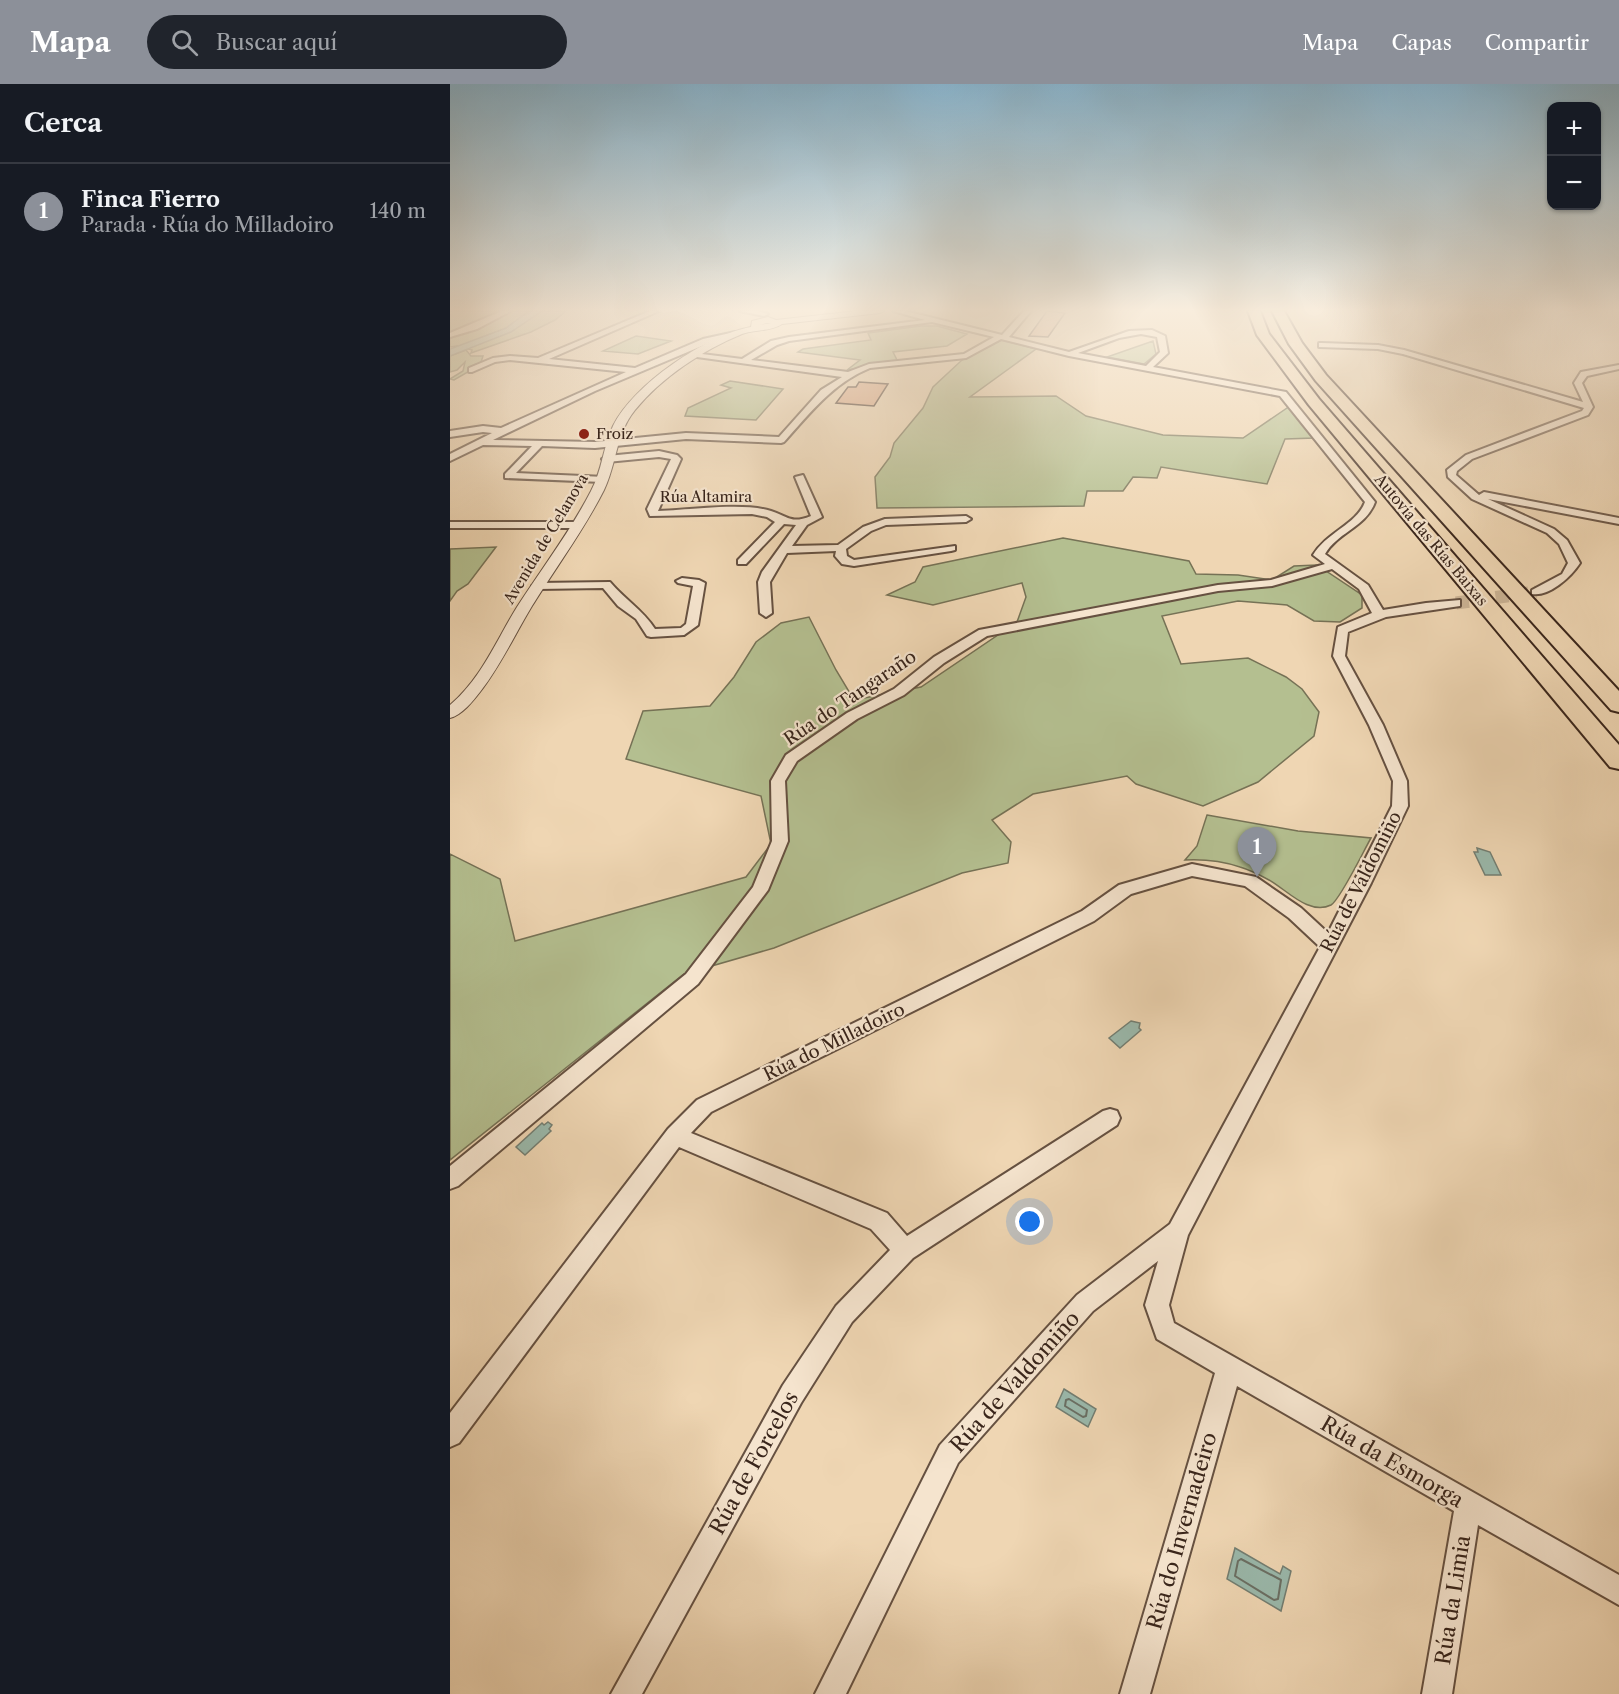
<!DOCTYPE html>
<html lang="es">
<meta charset="utf-8">
<style>
body{margin:0;font-family:"Libre Caslon Text",serif;background:#20242c;color:#f1f3f6}
.controls{position:absolute;right:18px;top:18px;display:grid;overflow:hidden;border-radius:12px;box-shadow:0 2px 4px #0004}
.controls button{width:54px;height:54px;display:grid;place-items:center;padding:0;border:0;border-bottom:2px solid #363941;background:#171b24;color:#f1f3f6;font:30px sans-serif}
.you{position:absolute;left:580px;top:1138px;width:21px;height:21px;margin:-15px;border:4px solid #fff;border-radius:50%;background:#1a73e8;box-shadow:0 0 0 9px #1a73e833}
.badge{display:grid;place-items:center;width:39px;height:39px;border-radius:50%;background:#8c9099;color:#fff;font-size:20px;font-weight:700}
.pin{position:absolute;translate:-50% -50px;filter:drop-shadow(0 2px 3px #0008)}
.pin::after{content:'';position:absolute;top:32px;width:21px;height:18px;background:inherit;clip-path:polygon(0 0,100% 0,50% 100%)}
.list{margin:0;padding:0;list-style:none}
h2{display:flex;justify-content:space-between;align-items:center;height:78px;margin:0;padding:0 24px;font-size:26px}
h2 small{font-size:20px;font-weight:400;color:#9ea1a6}
.list li{display:grid;grid-template-columns:39px 1fr auto;gap:18px;align-items:center;box-sizing:border-box;height:96px;padding:0 24px;border-top:2px solid #363941}
.list b{display:block;font-size:22px;white-space:nowrap}
.list p{margin:0;font-size:20px;white-space:nowrap;color:#9ea1a6}
.list em{font-size:20px;font-style:normal;color:#9ea1a6}
.icon{flex:none;width:33px;height:33px;fill:none;stroke:currentColor;stroke-width:2;stroke-linecap:round;stroke-linejoin:round}
.map{position:relative;flex:none;width:1169px;height:1610px;overflow:hidden}
header{display:flex;align-items:center;gap:36px;box-sizing:border-box;height:84px;padding:0 30px;background:#8c9099;color:#fff}
header strong{font-size:28px}
nav{display:flex;gap:33px;margin-inline-start:auto;font-size:21px}
.search{width:420px;height:54px;background:#20242c;display:flex;align-items:center;gap:15px;box-sizing:border-box;padding:0 21px;border-radius:33px;color:#9ea1a6;font-size:22px}
main{display:flex}
aside{flex:1;background:#171b24}
.map>svg:first-child{display:block}
.green{fill:#b4bf90;stroke:#767256;stroke-width:1.5}
.water{fill:#9ab9ac;stroke:#737e72;stroke-width:1.5}
.lines{fill:none;stroke-linecap:round;stroke-linejoin:round}
.shore{stroke:#6a6f64;stroke-width:2}
.building{fill:#dfa884;stroke:#39251b;stroke-width:1.5}
.minor-tunnel{stroke:#cbb395;stroke-width:13;stroke-dasharray:13 7;stroke-linecap:butt}
.minor-casing{stroke:#665141;stroke-width:4}
.tertiary-casing{stroke:#665141;stroke-width:2}
.motorway-casing{stroke:#39251b;stroke-width:4}
.minor{fill:#f5e4ce;fill-rule:evenodd}
.tertiary{fill:#f5e4ce;fill-rule:evenodd}
.motorway{fill:#efd6b3;fill-rule:evenodd}
.poi-dot{fill:#8f2418;stroke:#f5e4ce;stroke-width:2}
.labels{text-anchor:middle;stroke-width:4.5;stroke-linejoin:round;paint-order:stroke}
.far-poi-label{font-size:15px;fill:#39251b;stroke:#f5e4ce;text-anchor:start}
.far-street-label{font-size:15px;fill:#39251b;stroke:#f5e4ce}
.street-label{font-size:18px;fill:#39251b;stroke:#f5e4ce}
.near-street-label{font-size:21px;fill:#39251b;stroke:#f5e4ce}
</style>
<header>
<strong>Mapa</strong>
<div class="search"><svg class="icon" aria-label="search" viewBox="0 0 24 24"><circle cx="10" cy="10" r="6"/><path d="M15 15l6 6"/></svg>Buscar aquí</div>
<nav><a>Mapa</a><a>Capas</a><a>Compartir</a></nav>
</header>
<main>
<aside>
<h2>Cerca<small></small></h2>
<ul class="list">
<li><span class="badge">1</span><div><b>Finca Fierro</b><p>Parada · Rúa do Milladoiro</p></div><em>140 m</em></li>
</ul>
</aside>
<div class="map">
<svg width="1169" height="1610" viewBox="0 0 1169 1610">
<rect width="100%" height="100%" fill="#efd6b3"/>
<filter id="stains"><feTurbulence type="fractalNoise" baseFrequency=".00333" numOctaves="4"/><feColorMatrix values="0 0 0 0 .2 0 0 0 0 .09 0 0 0 0 .02 0 0 0 .5 -.17"/></filter>
<radialGradient id="worn" r=".72"><stop offset=".6" stop-color="#630" stop-opacity="0"/><stop offset="1" stop-color="#630" stop-opacity=".3"/></radialGradient>
<path class="green" d="M 0,227 L 53,227 L 0,249 Z
M 62,227 L 116,227 L 105,236 L 81,248 L 21,269 L 22,266 L 7,262 L 0,263 L 0,254 Z
M 471,242 L 487,242 L 517,250 L 497,262 L 443,268 L 448,278 L 397,286 L 410,276 L 348,268 L 353,265 L 421,256 L 418,249 Z
M 186,252 L 221,257 L 188,270 L 153,267 Z
M 552,256 L 586,265 L 520,313 L 606,312 L 636,332 L 713,351 L 793,354 L 840,322 L 864,354 L 835,355 L 817,400 L 711,383 L 707,394 L 683,393 L 673,407 L 637,407 L 634,422 L 427,424 L 425,393 L 440,373 L 444,359 L 473,324 L 483,303 L 512,276 Z
M 703,257 L 706,270 L 694,280 L 657,273 Z
M 16,266 L 21,272 L 33,272 L 30,281 L 4,296 L 0,295 L 13,287 L 15,278 L 7,286 L 0,288 L 0,272 Z
M 280,297 L 333,305 L 306,336 L 235,332 L 238,324 L 281,304 L 271,301 Z
M 613,454 L 739,477 L 746,490 L 788,491 L 822,496 L 844,482 L 867,481 L 912,511 L 912,524 L 890,538 L 864,537 L 837,521 L 788,517 L 712,532 L 731,580 L 798,574 L 836,593 L 852,605 L 869,628 L 864,652 L 808,698 L 753,722 L 686,700 L 677,692 L 583,710 L 542,736 L 561,758 L 558,779 L 512,789 L 324,864 L 234,890 L 0,1076 L 0,770 L 50,795 L 65,857 L 296,793 L 321,760 L 311,712 L 176,675 L 193,627 L 260,622 L 284,593 L 306,558 L 331,539 L 359,533 L 386,586 L 404,616 L 471,603 L 567,538 L 576,513 L 572,499 L 483,521 L 437,511 L 465,498 L 473,483 Z
M 46,463 L 18,500 L 7,507 L 0,517 L 0,465 Z
M 757,731 L 848,747 L 921,754 C 914,766 890,816 881,821 C 859,832 836,805 819,796 C 810,791 800,786 790,783 C 772,777 754,775 735,776 L 747,762 Z"/>
<path class="water" d="M 79,227 L 92,227 L 61,248 L 0,272 L 0,265 L 56,244 Z
M 1027,764 L 1040,768 L 1051,791 L 1035,791 L 1024,768 L 1028,768 Z
M 681,937 L 690,939 L 689,944 L 691,946 L 670,964 L 659,954 Z
M 98,1038 L 102,1041 L 99,1045 L 101,1047 L 75,1071 L 66,1063 L 92,1039 L 94,1041 Z
M 614,1305 L 646,1325 L 638,1343 L 606,1323 Z
M 785,1464 L 830,1490 L 833,1482 L 841,1487 L 831,1527 L 777,1495 Z"/>
<g class="lines">
<path class="shore" d="M 619,1315 L 637,1326 L 636,1332 L 633,1333 L 615,1322 L 616,1316 Z
M 791,1475 L 831,1496 L 828,1515 L 824,1516 L 785,1492 L 788,1477 Z"/>
</g>
<path class="building" d="M 597,227 L 615,229 L 598,253 L 579,252 Z
M 409,298 L 438,300 L 424,322 L 386,319 L 398,303 L 406,303 Z"/>
<g class="lines">
<path class="minor-tunnel" d="M 1006,519 L 1086,508"/>
<defs>
<path id="minor" d="M 52,227 L 61,227 L 27,245 L 0,253 L 0,249 Z
M 200,227 L 209,227 L 99,275 L 185,284 L 253,255 L 285,248 L 289,250 L 259,259 L 145,307 L 43,356 L 145,358 L 236,349 L 329,353 L 371,306 L 392,293 L 247,273 L 244,273 L 244,269 L 292,275 L 321,257 L 339,253 L 475,236 L 443,227 L 455,227 L 552,251 L 574,227 L 581,227 L 559,253 L 619,268 L 679,247 L 702,246 L 715,252 L 718,269 L 703,283 L 836,308 L 925,418 C 916,443 888,448 875,470 L 918,501 L 933,526 L 976,519 L 1010,516 L 1010,522 L 936,533 L 898,548 L 895,572 L 933,641 L 957,697 L 958,722 L 921,799 L 738,1151 L 719,1221 L 724,1239 L 1169,1491 L 1169,1521 L 1028,1441 L 1002,1610 L 972,1610 L 1004,1427 L 787,1302 L 700,1610 L 670,1610 L 765,1289 L 707,1255 L 695,1221 L 708,1177 L 643,1227 L 508,1379 L 396,1610 L 365,1610 L 490,1361 L 627,1211 L 720,1140 L 870,863 L 839,834 L 795,802 L 742,792 L 681,810 L 644,837 L 261,1028 L 241,1049 L 437,1129 L 457,1152 L 653,1027 L 660,1025 L 667,1027 L 670,1034 L 667,1041 L 463,1174 L 402,1238 L 351,1319 L 192,1610 L 161,1610 L 333,1301 L 386,1222 L 440,1166 L 421,1145 L 229,1063 L 9,1359 L 0,1363 L 0,1329 L 218,1045 L 247,1016 L 632,827 L 669,801 L 742,780 L 806,793 L 851,824 L 878,849 L 942,722 L 943,697 L 919,641 L 883,572 L 888,543 L 922,529 L 909,505 L 882,485 L 822,502 L 768,507 L 537,552 L 494,579 L 454,611 L 407,635 L 347,677 L 335,697 L 338,757 L 318,806 L 248,900 L 8,1102 L 0,1105 L 0,1082 L 236,890 L 303,803 L 322,757 L 321,697 L 336,671 L 397,629 L 444,605 L 484,573 L 529,546 L 768,501 L 821,496 L 875,480 L 863,471 C 877,448 907,440 915,418 L 830,312 L 619,272 L 551,255 L 516,274 L 420,284 C 383,299 360,329 334,358 L 331,359 L 236,355 L 145,364 L 92,362 L 66,389 L 155,393 L 155,397 L 152,398 L 55,394 L 55,390 L 82,362 L 33,361 L 0,377 L 0,370 L 42,349 L 33,348 L 0,353 L 0,347 L 33,342 L 51,344 L 176,288 L 60,276 L 45,278 L 22,288 L 19,288 L 19,284 L 43,274 L 60,272 L 88,274 ZM 482,238 L 544,253 L 514,270 L 419,280 L 398,288 L 301,276 L 327,261 L 339,257 ZM 691,250 L 707,253 L 710,268 L 696,282 L 628,269 L 669,254 Z
M 290,227 L 308,227 L 318,230 L 314,232 Z
M 872,259 L 928,261 L 954,266 L 1133,318 L 1124,299 L 1131,288 L 1169,281 L 1169,285 L 1137,292 L 1132,299 L 1143,323 L 1138,331 L 1022,375 L 1007,387 L 1006,391 L 1029,411 L 1034,408 L 1169,434 L 1169,440 L 1038,415 L 1104,445 L 1117,456 L 1130,479 C 1121,493 1099,513 1082,510 L 1082,506 L 1112,490 L 1118,479 L 1109,460 L 1097,449 L 1022,415 L 998,393 L 997,386 L 1016,371 L 1132,327 L 1134,324 L 953,270 L 928,265 L 869,263 L 869,259 Z
M 209,367 L 227,371 L 231,375 L 208,427 C 239,426 293,418 321,427 C 339,433 341,440 361,432 L 345,393 L 353,391 L 372,433 L 357,441 L 342,462 L 388,461 L 413,443 L 435,435 L 516,432 L 521,435 L 516,438 L 436,441 L 421,447 L 396,465 L 397,472 L 404,476 L 505,462 L 505,466 L 501,467 L 404,482 L 392,480 L 385,472 L 386,467 L 337,469 L 320,498 L 322,529 L 316,533 L 310,529 L 308,498 L 312,488 L 346,441 L 334,440 L 296,480 L 288,480 L 288,476 L 325,438 L 317,433 L 302,430 L 200,432 L 197,425 L 221,375 L 209,373 L 157,378 L 152,375 L 157,372 Z
M 0,438 L 127,438 L 132,441 L 127,444 L 0,444 Z
M 232,494 L 249,496 L 255,499 L 248,541 L 234,551 L 201,553 L 197,552 L 186,535 L 168,522 L 153,504 L 88,505 L 82,502 L 88,499 L 160,498 C 174,515 193,526 205,545 L 231,544 L 236,540 L 243,502 L 228,499 L 226,497 Z"/>
<path id="tertiary" d="M 407,227 L 434,227 L 430,229 L 332,240 C 320,248 305,245 292,250 C 253,266 212,293 185,326 C 166,349 167,379 154,406 C 134,446 106,483 82,522 C 65,550 51,581 30,608 C 23,617 12,631 0,634 L 0,621 C 31,595 46,557 67,523 C 92,484 120,448 141,407 C 152,387 153,363 163,342 C 183,301 256,251 301,243 L 302,237 L 318,233 L 326,236 ZM 318,239 L 321,239 L 309,241 Z"/>
<path id="motorway" d="M 798,227 L 810,227 L 819,250 L 869,315 L 1169,661 L 1169,685 L 1160,683 L 859,321 L 807,251 Z
M 822,227 L 834,227 L 852,259 L 876,291 L 1169,607 L 1169,628 L 1161,626 L 866,297 L 839,260 Z"/>
</defs>
<use href="#minor" class="minor-casing"/>
<use href="#tertiary" class="tertiary-casing"/>
<use href="#motorway" class="motorway-casing"/>
<use href="#minor" class="minor"/>
<use href="#tertiary" class="tertiary"/>
<use href="#motorway" class="motorway"/>
</g>
<linearGradient id="sky" x2="0" y2="1"><stop stop-color="#89b6d0"/><stop offset="0.5" stop-color="#f8eddd"/><stop offset="1" stop-color="#f8eddd" stop-opacity="0"/></linearGradient>
<rect width="1169" height="452" fill="url(#sky)"/>
<circle class="poi-dot" cx="134" cy="350" r="6"/>
<g class="labels">
<g class="far-poi-label">
<text x="146" y="355">Froiz</text>
</g>
<g class="far-street-label">
<text x="256" y="418">Rúa Altamira</text>
<text transform="translate(96 455) rotate(-59)" y="5">Avenida de Celanova</text>
<text transform="translate(981 456) rotate(50)" y="5">Autovía das Rías Baixas</text>
</g>
<g class="street-label">
<text transform="translate(400 614) rotate(-34)" y="6">Rúa do Tangaraño</text>
<text transform="translate(911 798) rotate(-63)" y="6">Rúa de Valdomiño</text>
<text transform="translate(384 958) rotate(-26)" y="6">Rúa do Milladoiro</text>
</g>
<g class="near-street-label">
<text transform="translate(565 1298) rotate(-48)" y="7">Rúa de Valdomiño</text>
<text transform="translate(942 1378) rotate(30)" y="7">Rúa da Esmorga</text>
<text transform="translate(304 1379) rotate(-61)" y="7">Rúa de Forcelos</text>
<text transform="translate(732 1447) rotate(-74)" y="7">Rúa do Invernadeiro</text>
<text transform="translate(1003 1516) rotate(-81)" y="7">Rúa da Limia</text>
</g>
</g>
<rect width="100%" height="100%" filter="url(#stains)"/>
<rect width="100%" height="100%" fill="url(#worn)"/>
</svg>
<div class="controls">
<button>+</button>
<button>−</button>
</div>
<div class="you"></div>
<div class="pin badge" style="left:807px;top:793px">1</div>
</div>
</main>
